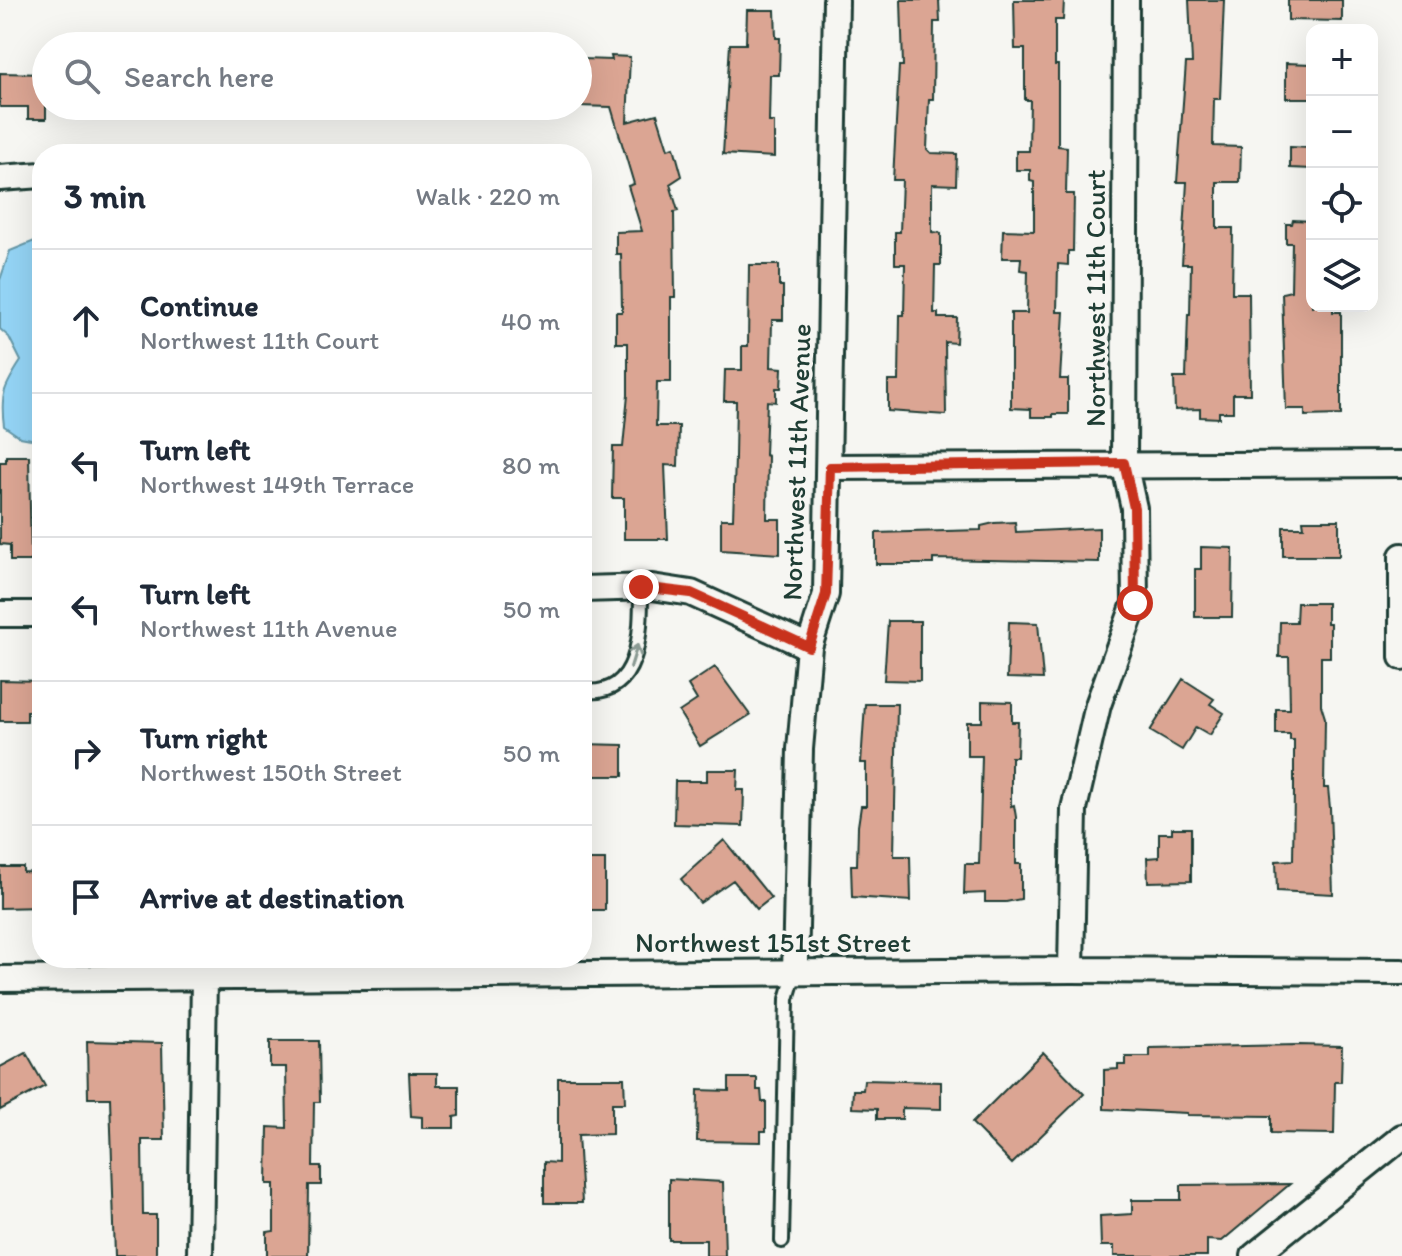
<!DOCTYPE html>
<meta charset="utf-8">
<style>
body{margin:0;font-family:Itim,sans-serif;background:#f2f2f3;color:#1f2937}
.controls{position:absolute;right:24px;top:24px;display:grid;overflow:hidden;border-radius:16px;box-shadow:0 8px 32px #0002}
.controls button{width:72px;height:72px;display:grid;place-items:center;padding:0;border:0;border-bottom:2px solid #e0e1e3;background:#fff;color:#1f2937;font:40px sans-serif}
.stop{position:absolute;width:24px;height:24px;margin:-18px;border:6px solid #c8321e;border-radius:50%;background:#fff}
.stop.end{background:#c8321e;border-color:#fff;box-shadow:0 2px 8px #0008}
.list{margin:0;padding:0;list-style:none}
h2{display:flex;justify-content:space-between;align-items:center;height:104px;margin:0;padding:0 32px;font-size:34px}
h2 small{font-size:26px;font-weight:400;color:#747a83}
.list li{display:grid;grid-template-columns:52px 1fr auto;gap:24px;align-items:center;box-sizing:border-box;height:144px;padding:0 32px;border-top:2px solid #e0e1e3}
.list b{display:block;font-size:30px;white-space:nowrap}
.list p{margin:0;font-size:26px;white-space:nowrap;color:#747a83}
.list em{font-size:26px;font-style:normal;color:#747a83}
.icon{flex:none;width:44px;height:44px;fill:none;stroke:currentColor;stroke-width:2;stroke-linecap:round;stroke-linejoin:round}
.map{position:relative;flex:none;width:1402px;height:1256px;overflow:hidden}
.search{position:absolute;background:#fff;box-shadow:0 8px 32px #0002;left:32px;top:32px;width:560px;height:88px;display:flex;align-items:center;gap:20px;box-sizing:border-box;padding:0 28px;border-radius:44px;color:#747a83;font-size:30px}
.panel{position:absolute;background:#fff;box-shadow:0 8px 32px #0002;left:32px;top:144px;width:560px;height:824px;border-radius:32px}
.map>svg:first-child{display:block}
.water{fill:#94d4f5;stroke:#6598a8;stroke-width:2}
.building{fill:#dba593;stroke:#1f3d34;stroke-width:2}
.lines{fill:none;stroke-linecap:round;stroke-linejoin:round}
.lane-casing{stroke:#1f3d34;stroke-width:18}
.street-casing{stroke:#1f3d34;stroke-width:30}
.lane{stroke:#f6f6f2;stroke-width:12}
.street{stroke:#f6f6f2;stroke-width:24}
.oneway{stroke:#8a9a93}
.route{stroke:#c8321e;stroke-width:10}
.labels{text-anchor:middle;stroke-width:7;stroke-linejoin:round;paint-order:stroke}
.street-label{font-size:28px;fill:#1f3d34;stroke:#f6f6f2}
</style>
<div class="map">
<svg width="1402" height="1256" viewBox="0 0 1402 1256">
<rect width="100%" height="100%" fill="#f6f6f2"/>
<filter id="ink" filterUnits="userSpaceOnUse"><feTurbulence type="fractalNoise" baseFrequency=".0125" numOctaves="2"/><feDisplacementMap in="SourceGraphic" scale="16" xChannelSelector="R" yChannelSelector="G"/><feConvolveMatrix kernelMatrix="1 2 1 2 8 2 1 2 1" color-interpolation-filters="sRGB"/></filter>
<g filter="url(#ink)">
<path class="water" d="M 42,238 L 42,441 L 20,437 L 4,426 C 0,395 4,387 21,361 L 9,337 L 0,329 L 0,280 L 10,251 Z"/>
<path class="building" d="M 901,0 L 939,0 L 940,22 L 934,22 L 933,99 L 929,99 L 927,149 L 931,153 L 957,154 L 956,185 L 932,184 L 932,232 L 941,233 L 941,265 L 935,265 L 934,313 L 938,313 L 938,318 L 957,318 L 956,343 L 945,342 L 946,415 L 888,411 L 888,381 L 899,381 L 900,315 L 904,315 L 905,264 L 895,264 L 895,232 L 900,232 L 902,180 L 893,180 L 899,66 L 903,66 Z
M 1014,0 L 1064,0 L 1063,20 L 1055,20 L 1055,65 L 1058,65 L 1058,146 L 1067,147 L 1066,194 L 1074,194 L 1073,251 L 1068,251 L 1068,265 L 1058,264 L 1057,312 L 1064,312 L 1060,379 L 1068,379 L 1068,414 L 1053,414 L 1053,417 L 1031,417 L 1031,409 L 1011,408 L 1011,313 L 1027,313 L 1028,271 L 1020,270 L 1021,258 L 1002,258 L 1003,230 L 1034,231 L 1034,182 L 1030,181 L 1030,170 L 1016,170 L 1016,151 L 1029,151 L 1030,100 L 1025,100 L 1025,49 L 1015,49 Z
M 1189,0 L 1224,0 L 1220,99 L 1214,99 L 1213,146 L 1241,147 L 1240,182 L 1217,182 L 1217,228 L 1233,228 L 1232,293 L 1249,293 L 1250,394 L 1233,394 L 1233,412 L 1219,412 L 1219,418 L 1200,417 L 1200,409 L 1175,410 L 1174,378 L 1186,378 L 1188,314 L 1190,314 L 1191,264 L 1182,264 L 1187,182 L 1177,182 L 1186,63 L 1192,63 Z
M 1288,0 L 1342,0 L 1342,21 L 1288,20 Z
M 747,10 L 775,10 L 776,38 L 780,38 L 779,75 L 770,75 L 769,122 L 774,122 L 774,157 L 723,154 L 730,44 L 746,44 Z
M 611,56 L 630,57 L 627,122 L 657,114 L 668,149 L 674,147 L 682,176 L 670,184 L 678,211 L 674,212 L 675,297 L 671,297 L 671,382 L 657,382 L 656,426 L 679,426 L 678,466 L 665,465 L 668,539 L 624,539 L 624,498 L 612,498 L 613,447 L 623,447 L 628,395 L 628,343 L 616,343 L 616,312 L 622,312 L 621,254 L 616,254 L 616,232 L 642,231 L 628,186 L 634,184 L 611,107 L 578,106 L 578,63 L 582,59 L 612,60 Z
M 1286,63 L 1312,64 L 1312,98 L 1286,98 Z
M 0,73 L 46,74 L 46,119 L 28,119 L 28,107 L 0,107 Z
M 1290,147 L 1312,148 L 1312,169 L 1290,168 Z
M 1293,220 L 1312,221 L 1312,306 L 1333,306 L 1333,312 L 1341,312 L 1341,415 L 1305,416 L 1305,409 L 1286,409 L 1282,293 L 1291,291 L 1292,243 L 1286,243 L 1286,224 L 1292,224 Z
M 749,265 L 779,265 L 779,286 L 783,286 L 783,320 L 772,320 L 771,367 L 782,368 L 781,388 L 776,388 L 776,402 L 767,401 L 765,455 L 768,456 L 767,519 L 780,519 L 780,554 L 721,550 L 721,519 L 733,519 L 735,458 L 736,401 L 724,401 L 725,370 L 742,370 L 742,346 L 748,346 Z
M 6,456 L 29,456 L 31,561 L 10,561 L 10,545 L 0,544 L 0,462 L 6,462 Z
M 1303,520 L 1339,520 L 1339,556 L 1283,556 L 1283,527 L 1304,527 Z
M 1015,522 L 1016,532 L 1099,528 L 1099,562 L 933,559 L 933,564 L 876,564 L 876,533 L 981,530 L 981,526 L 994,523 Z
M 1201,547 L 1233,548 L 1232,617 L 1195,617 L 1195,569 L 1201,569 Z
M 1297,603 L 1327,603 L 1327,623 L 1330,623 L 1330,657 L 1321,657 L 1321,705 L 1325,718 L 1324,788 L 1328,788 L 1330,808 L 1333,894 L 1277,891 L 1276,861 L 1293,860 L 1294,791 L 1294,740 L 1290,740 L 1290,734 L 1276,734 L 1276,709 L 1290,709 L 1289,657 L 1279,657 L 1280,622 L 1296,622 Z
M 888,621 L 920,621 L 920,681 L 884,680 Z
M 1009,622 L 1038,623 L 1043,679 L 1007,678 Z
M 715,667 L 750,715 L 700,746 L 679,712 L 697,700 L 688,685 Z
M 1183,679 L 1214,699 L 1210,704 L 1224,713 L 1210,735 L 1196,727 L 1182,750 L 1150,731 Z
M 0,680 L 42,681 L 42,711 L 27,711 L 27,721 L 0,721 Z
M 982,701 L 1012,702 L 1012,722 L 1018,722 L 1017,757 L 1011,757 L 1011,806 L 1014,805 L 1016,817 L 1016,864 L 1021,864 L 1021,899 L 1006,902 L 985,902 L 985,893 L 964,894 L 965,864 L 979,864 L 982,756 L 967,756 L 967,722 L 982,722 Z
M 865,704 L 897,704 L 894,856 L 910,856 L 911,901 L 852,897 L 851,865 L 857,865 L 858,826 L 861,806 L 866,806 L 866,763 L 861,763 Z
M 582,744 L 623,745 L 623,776 L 582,776 Z
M 707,770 L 738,770 L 737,790 L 744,790 L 743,826 L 674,824 L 675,781 L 707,781 Z
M 1172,828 L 1191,828 L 1191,881 L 1148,882 L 1147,858 L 1159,857 L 1159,833 L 1172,833 Z
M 724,840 L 771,898 L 757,909 L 733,880 L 700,903 L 681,879 Z
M 582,860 L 605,860 L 605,910 L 582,910 Z
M 0,867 L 23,867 L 23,872 L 42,873 L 42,907 L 0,908 Z
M 87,1041 L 162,1043 L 164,1140 L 142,1140 L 143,1215 L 156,1215 L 156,1256 L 115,1256 L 110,1098 L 88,1098 Z
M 270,1041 L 319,1041 L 320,1102 L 314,1102 L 313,1166 L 321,1166 L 321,1185 L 309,1185 L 308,1256 L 267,1256 L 267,1232 L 274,1231 L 274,1184 L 267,1184 L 268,1127 L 287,1128 L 286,1067 L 270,1067 Z
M 1298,1045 L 1342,1046 L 1341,1082 L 1335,1082 L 1334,1134 L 1271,1133 L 1271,1116 L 1187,1115 L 1187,1113 L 1104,1109 L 1104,1070 L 1118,1069 L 1118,1065 L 1126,1065 L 1126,1057 L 1150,1057 L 1150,1048 Z
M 1043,1052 L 1084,1094 L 1012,1164 L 972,1123 Z
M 26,1053 L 45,1086 L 0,1110 L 0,1067 Z
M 409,1073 L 437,1073 L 437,1086 L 459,1086 L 459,1116 L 454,1117 L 454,1128 L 422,1128 L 422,1117 L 411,1116 Z
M 558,1078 L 624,1078 L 625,1103 L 612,1103 L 612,1134 L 578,1135 L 582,1203 L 544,1203 L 544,1162 L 558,1163 Z
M 729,1078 L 757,1078 L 757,1090 L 761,1090 L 762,1102 L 766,1102 L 766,1131 L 761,1131 L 761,1142 L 697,1141 L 698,1090 L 729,1091 Z
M 864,1080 L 941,1082 L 941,1109 L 902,1108 L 902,1119 L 877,1119 L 877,1109 L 852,1108 L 853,1090 L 863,1090 Z
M 669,1179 L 723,1182 L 725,1256 L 706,1256 L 706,1240 L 669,1240 Z
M 1290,1184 L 1222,1241 L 1207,1240 L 1207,1256 L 1114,1256 L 1114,1246 L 1101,1246 L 1100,1216 L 1132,1214 L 1132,1200 L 1181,1200 L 1181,1185 Z"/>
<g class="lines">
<defs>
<path id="lane" d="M 582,691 C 642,698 641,630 641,587
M 782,1241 L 787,999 L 795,972"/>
<path id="street" d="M 0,178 L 42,175
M 830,467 L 1402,464
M 1402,556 L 1402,657
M 582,589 L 652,587 L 691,593 L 809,647
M 0,614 L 42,614
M 1071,970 L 1074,809 L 1098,705 L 1135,603 L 1134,508 L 1124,463 L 1126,0
M 795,972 L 800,749 L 809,647 L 826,594 L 836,0
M 0,979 L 1071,970 L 1402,972
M 200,1256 L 204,977
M 1254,1256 L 1402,1137"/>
</defs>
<use href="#lane" class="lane-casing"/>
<use href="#street" class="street-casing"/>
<use href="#lane" class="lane"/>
<use href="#street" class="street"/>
</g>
<defs><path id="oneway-shaft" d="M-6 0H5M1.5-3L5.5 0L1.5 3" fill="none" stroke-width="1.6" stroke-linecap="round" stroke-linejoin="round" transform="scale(2)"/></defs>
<use class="oneway" href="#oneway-shaft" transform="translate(634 656) rotate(-73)"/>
</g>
<g class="lines" filter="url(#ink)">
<path class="route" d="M 641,587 L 691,593 L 809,647 L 826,594 L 830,467 L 1124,463 L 1134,508 L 1135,603"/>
</g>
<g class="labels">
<g class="street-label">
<text transform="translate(1095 298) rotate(-90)" y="10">Northwest 11th Court</text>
<text transform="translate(796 462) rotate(-88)" y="10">Northwest 11th Avenue</text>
<text x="773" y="952">Northwest 151st Street</text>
</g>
</g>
</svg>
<div class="controls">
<button>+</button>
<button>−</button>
<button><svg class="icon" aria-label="locate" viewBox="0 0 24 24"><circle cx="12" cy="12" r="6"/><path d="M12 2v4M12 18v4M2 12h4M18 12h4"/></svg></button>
<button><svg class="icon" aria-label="layers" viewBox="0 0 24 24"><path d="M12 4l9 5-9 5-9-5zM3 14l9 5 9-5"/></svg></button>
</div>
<div class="stop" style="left:1135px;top:603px"></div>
<div class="stop end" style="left:641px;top:587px"></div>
<div class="search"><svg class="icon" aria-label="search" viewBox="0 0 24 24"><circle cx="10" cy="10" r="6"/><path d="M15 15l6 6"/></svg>Search here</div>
<section class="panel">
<h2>3 min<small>Walk · 220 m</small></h2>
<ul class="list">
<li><svg class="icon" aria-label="ahead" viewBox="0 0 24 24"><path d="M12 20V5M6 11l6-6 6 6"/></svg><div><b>Continue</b><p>Northwest 11th Court</p></div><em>40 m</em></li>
<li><svg class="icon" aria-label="left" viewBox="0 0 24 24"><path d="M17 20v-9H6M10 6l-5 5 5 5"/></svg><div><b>Turn left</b><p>Northwest 149th Terrace</p></div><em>80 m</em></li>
<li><svg class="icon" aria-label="left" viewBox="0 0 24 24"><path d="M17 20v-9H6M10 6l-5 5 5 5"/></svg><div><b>Turn left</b><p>Northwest 11th Avenue</p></div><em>50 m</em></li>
<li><svg class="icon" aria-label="right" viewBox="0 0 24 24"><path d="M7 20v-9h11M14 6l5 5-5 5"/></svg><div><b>Turn right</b><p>Northwest 150th Street</p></div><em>50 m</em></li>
<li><svg class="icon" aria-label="arrive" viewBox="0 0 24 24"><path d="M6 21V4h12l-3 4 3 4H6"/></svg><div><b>Arrive at destination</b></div></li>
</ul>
</section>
</div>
